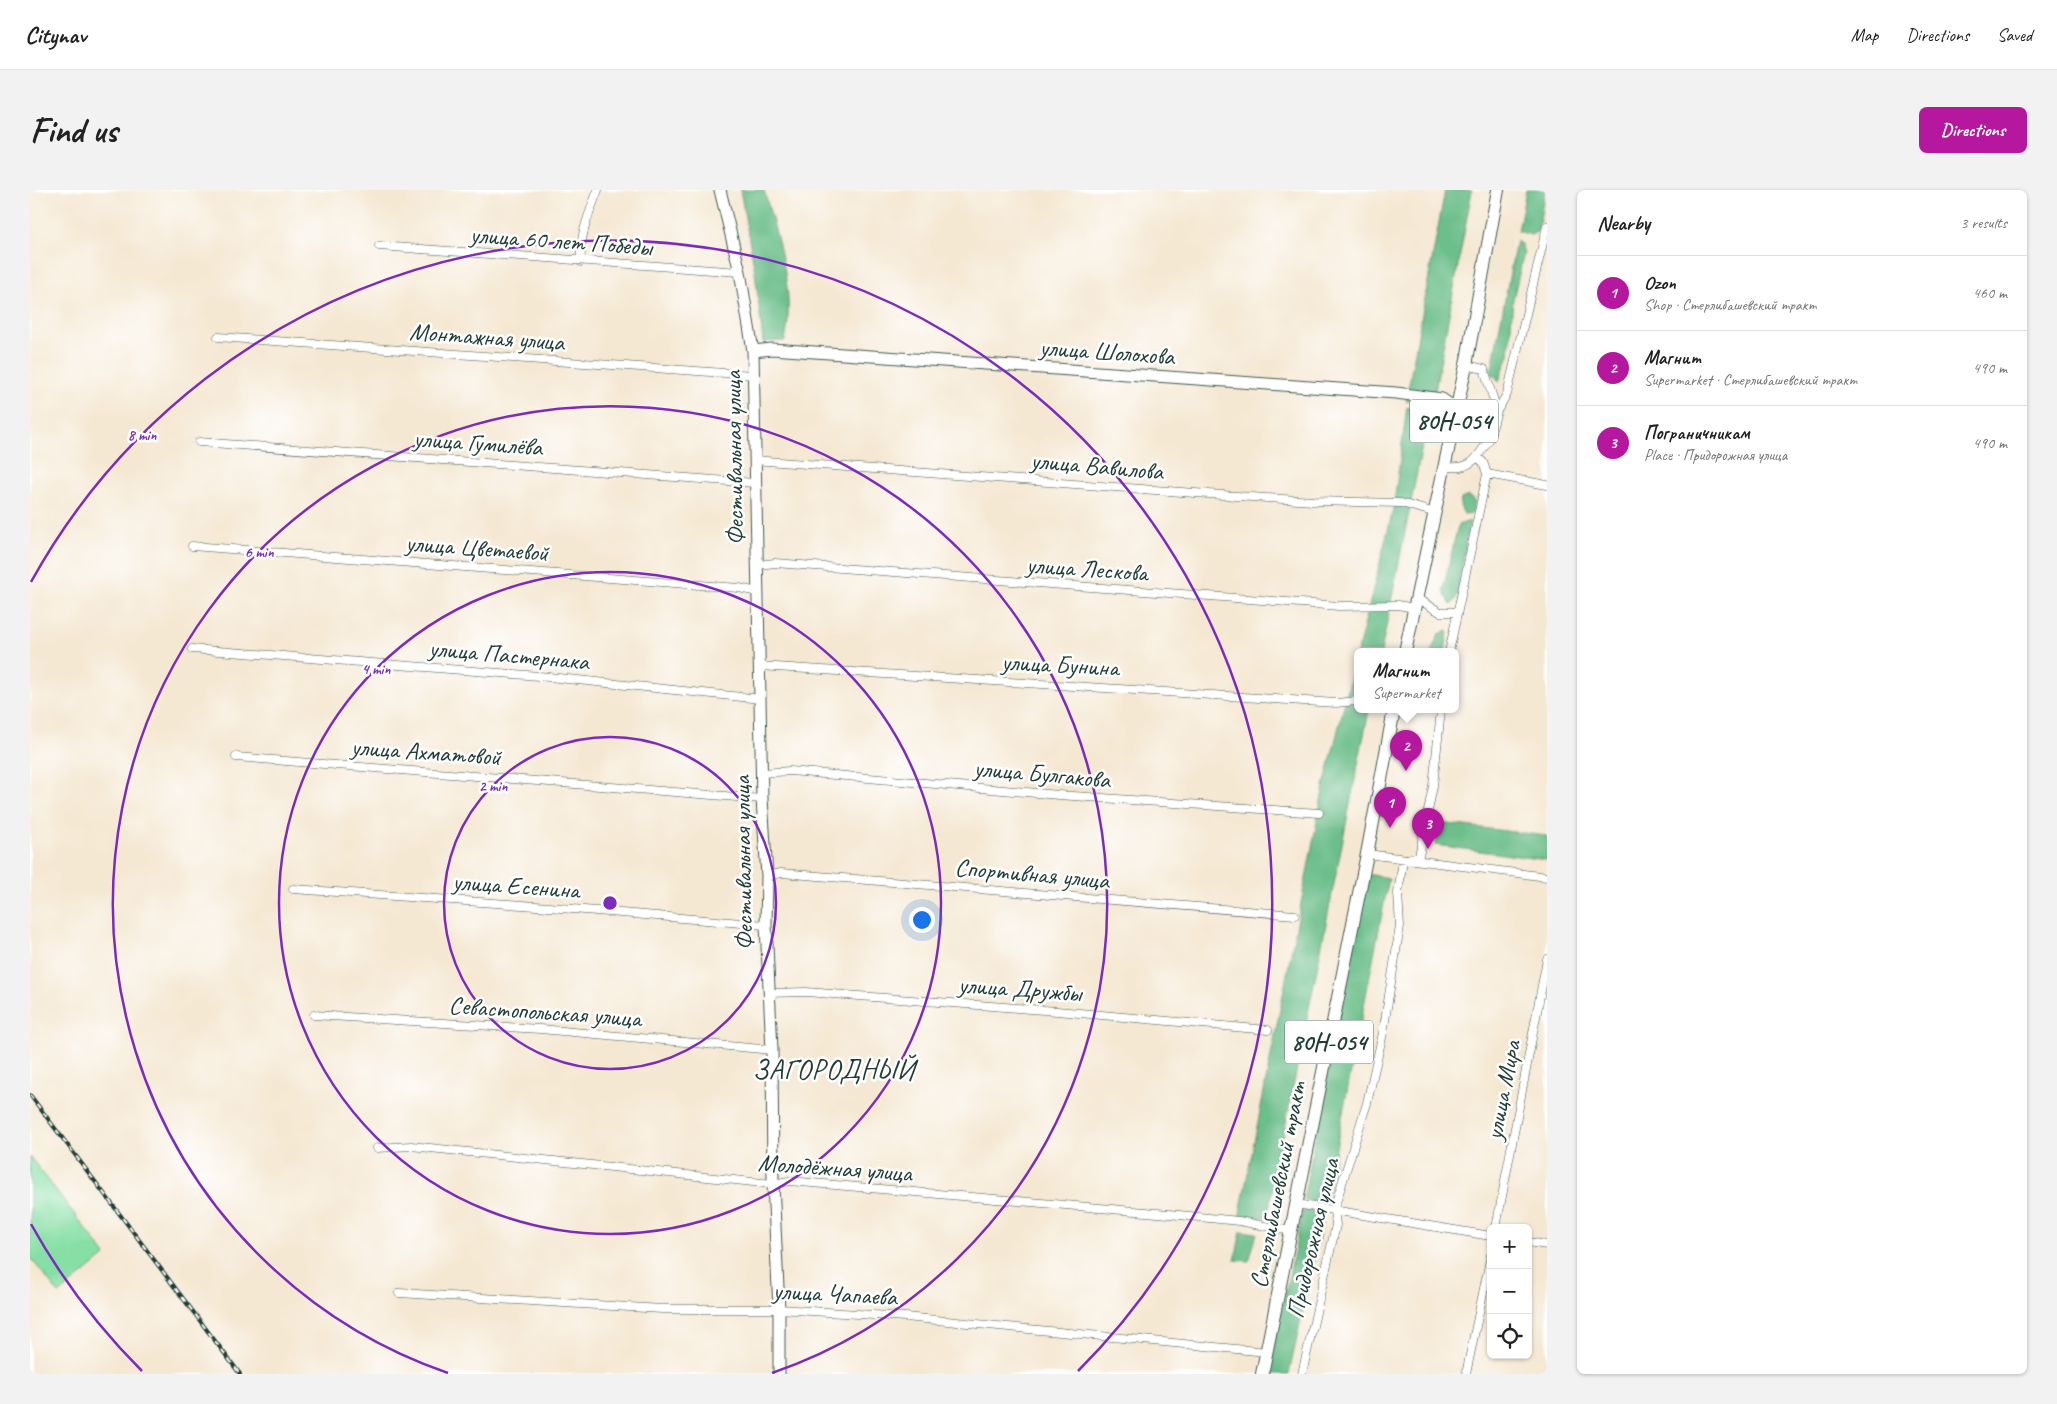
<!DOCTYPE html>
<meta charset="utf-8">
<style>
body{margin:0;font-family:Caveat,sans-serif;background:#f2f2f2;color:#222}
.controls{position:absolute;right:15px;bottom:15px;display:grid;overflow:hidden;border-radius:8px;box-shadow:0 1px 4px #0004}
.controls button{width:45px;height:45px;display:grid;place-items:center;padding:0;border:0;border-bottom:1px solid #e0e0e0;background:#fff;color:#222;font:25px sans-serif}
.you{position:absolute;left:891px;top:729px;width:18px;height:18px;margin:-12px;border:4px solid #fff;border-radius:50%;background:#1a73e8;box-shadow:0 0 0 8px #1a73e833}
.badge{display:grid;place-items:center;width:32px;height:32px;border-radius:50%;background:#b5179e;color:#fff;font-size:16px;font-weight:700}
.pin{position:absolute;translate:-50% -41px;filter:drop-shadow(0 1px 2px #0008)}
.pin::after{content:'';position:absolute;top:26px;width:18px;height:15px;background:inherit;clip-path:polygon(0 0,100% 0,50% 100%)}
.popup{position:absolute;left:1324px;top:458px;width:105px;height:65px;box-sizing:border-box;display:grid;place-content:center;border-radius:8px;background:#fff;filter:drop-shadow(0 1px 4px #0005);font-size:16px;white-space:nowrap;color:#767676}
.popup b{font-size:19px;color:#222}
.popup::after{content:'';position:absolute;left:50%;top:100%;margin-left:-10px;border:10px solid transparent;border-top-color:#fff}
.list{margin:0;padding:0;list-style:none}
h2{display:flex;justify-content:space-between;align-items:center;height:65px;margin:0;padding:0 20px;font-size:21px}
h2 small{font-size:16px;font-weight:400;color:#767676}
.list li{display:grid;grid-template-columns:32px 1fr auto;gap:15px;align-items:center;box-sizing:border-box;height:75px;padding:0 20px;border-top:1px solid #e0e0e0}
.list b{display:block;font-size:19px;white-space:nowrap}
.list p{margin:0;font-size:16px;white-space:nowrap;color:#767676}
.list em{font-size:16px;font-style:normal;color:#767676}
.icon{flex:none;width:28px;height:28px;fill:none;stroke:currentColor;stroke-width:2;stroke-linecap:round;stroke-linejoin:round}
.map{position:relative;flex:none;width:1517px;height:1184px;overflow:hidden;border-radius:8px}
header{display:flex;align-items:center;gap:30px;box-sizing:border-box;height:70px;padding:0 25px;background:#fff;border-bottom:1px solid #e0e0e0}
header strong{font-size:24px}
nav{display:flex;gap:28px;margin-inline-start:auto;font-size:18px}
.intro{display:flex;align-items:center;justify-content:space-between;box-sizing:border-box;height:120px;padding:0 30px}
h1{margin:0;font-size:35px}
.button{padding:12px 22px;border-radius:8px;background:#b5179e;color:#fff;font-size:18px;font-weight:700}
main{display:flex;gap:30px;padding:0 30px}
aside{flex:1;background:#fff;border-radius:8px;box-shadow:0 1px 4px #0004}
.map>svg:first-child{display:block}
.green{fill:#86dfa4;stroke:#528e6c}
.forest{fill:#6cbe8a;stroke:#467e5f}
.lines{fill:none;stroke-linecap:round;stroke-linejoin:round}
.street-casing{stroke:#3f574c;stroke-width:9}
.secondary-casing{stroke:#3f574c;stroke-width:13}
.primary-casing{stroke:#3f574c;stroke-width:14}
.street{stroke:#fff;stroke-width:8}
.secondary{stroke:#fff;stroke-width:11}
.primary{stroke:#fff;stroke-width:12}
.rail-casing{stroke:#1f3d34;stroke-width:4}
.rail{stroke:#fff;stroke-width:2;stroke-dasharray:5.5;stroke-linecap:butt}
.ring{fill:none;stroke:#7b2cbf;stroke-width:2.5}
.labels{text-anchor:middle;stroke-width:5;stroke-linejoin:round;paint-order:stroke}
.shield{fill:#fff;stroke:#627771;stroke-width:1}
.shield-label{font-size:24px;font-weight:bold;fill:#1f3d34}
.street-label{font-size:25px;fill:#1f3d34;stroke:#fff}
.quarter-label{font-size:28px;letter-spacing:1px;fill:#1f3d34;stroke:#fff}
.centre{fill:#7b2cbf;stroke:#fff;stroke-width:2.5}
.ring-label{font-size:15px;text-anchor:middle;font-weight:bold;fill:#7b2cbf;stroke:#fff;stroke-width:5;stroke-linejoin:round;paint-order:stroke}
</style>
<header>
<strong>Citynav</strong>
<nav><a>Map</a><a>Directions</a><a>Saved</a></nav>
</header>
<div class="intro"><h1>Find us</h1><a class="button">Directions</a></div>
<main>
<div class="map">
<svg width="1517" height="1184" viewBox="0 0 1517 1184">
<rect width="100%" height="100%" fill="#fff"/>
<filter id="ink" filterUnits="userSpaceOnUse"><feTurbulence type="fractalNoise" baseFrequency=".02" numOctaves="2"/><feDisplacementMap in="SourceGraphic" scale="10" xChannelSelector="R" yChannelSelector="G"/><feConvolveMatrix kernelMatrix="1 2 1 2 8 2 1 2 1" color-interpolation-filters="sRGB"/></filter>
<filter id="wash" filterUnits="userSpaceOnUse"><feTurbulence type="fractalNoise" baseFrequency=".0096" numOctaves="4" result="noise"/><feDisplacementMap in="SourceGraphic" scale="20" xChannelSelector="R" yChannelSelector="G"/><feGaussianBlur stdDeviation="1.12" result="paint"/><feColorMatrix in="noise" values="0 0 0 0 0 0 0 0 0 0 0 0 0 0 0 0 0 1.4 0 .05"/><feComposite in="paint" operator="in"/></filter>
<g filter="url(#wash)">
<rect width="100%" height="100%" fill="#f5e8d3"/>
<path class="green" d="M 0,967 L 76,1065 L 29,1104 L 0,1067 Z"/>
<path class="forest" d="M 710,0 L 734,0 C 747,49 766,100 755,151 L 733,152 L 725,82 Z
M 1415,0 L 1442,0 L 1402,217 L 1376,210 Z
M 1496,0 L 1515,0 L 1508,41 L 1501,45 L 1488,41 Z
M 1486,51 L 1491,54 L 1494,63 L 1483,109 L 1479,165 L 1469,191 L 1461,183 Z
M 1377,217 L 1396,222 L 1395,242 L 1351,462 L 1327,462 L 1327,520 L 1339,520 L 1237,1027 L 1209,1028 L 1294,596 L 1363,320 Z
M 1438,306 L 1445,311 L 1443,322 L 1440,325 L 1434,324 L 1430,316 L 1431,309 Z
M 1440,331 L 1426,409 L 1421,415 L 1413,400 L 1428,335 Z
M 1418,441 L 1415,462 L 1401,462 L 1409,444 Z
M 1410,633 L 1517,646 L 1517,670 L 1405,655 Z
M 1337,684 L 1359,688 L 1295,1014 L 1273,1010 Z
M 1273,1020 L 1294,1023 L 1259,1184 L 1238,1184 Z
M 1211,1041 L 1227,1043 L 1219,1071 L 1205,1070 Z"/>
</g>
<g filter="url(#ink)">
<g class="lines">
<defs>
<path id="street" d="M 349,56 L 710,82
M 551,72 C 549,46 559,24 568,0
M 188,147 L 723,185
M 1436,175 L 1454,179 L 1467,221
M 169,252 L 725,293
M 724,270 L 1192,305 L 1283,311 L 1371,313 L 1406,323
M 1415,277 C 1428,278 1438,278 1447,267
M 1457,284 L 1517,295
M 162,356 L 709,398 L 728,402
M 728,375 L 745,373 L 1309,416 L 1368,415 L 1384,418
M 1386,408 L 1410,422 L 1427,422
M 162,459 L 509,486 L 731,509
M 1419,462 L 1457,284 L 1453,272 L 1447,267 L 1459,250 L 1467,221 L 1477,204 L 1517,36
M 730,476 L 1306,513 L 1327,511
M 206,567 L 732,609
M 732,583 L 760,581 L 1029,605 L 1289,623
M 1337,664 L 1517,687
M 737,686 L 751,683 L 1265,725
M 263,699 L 506,716 L 736,735
M 738,803 L 776,802 L 1027,821 L 1238,840
M 284,825 L 510,839 L 742,860
M 347,958 L 381,956 L 743,994 L 759,991 L 1139,1024 L 1209,1031 L 1261,1041
M 1266,1014 L 1461,1046
M 1466,1038 L 1517,769
M 1498,1052 L 1517,1055
M 369,1103 L 632,1119 L 749,1119 L 875,1127 L 1237,1162
M 1272,1184 L 1306,1035 L 1304,1019 L 1337,913 L 1353,843 L 1370,736 L 1368,703 L 1373,670 L 1389,666 L 1403,596 L 1411,520
M 1436,1184 L 1461,1065"/>
<path id="secondary" d="M 690,0 L 710,82 L 723,161 L 732,609 L 737,686 L 736,735 L 742,860 L 743,994 L 749,1119 L 749,1184
M 723,161 L 742,159 L 1366,203 L 1412,209 L 1426,219"/>
<path id="primary" d="M 1375,462 L 1436,175 L 1468,0
M 1232,1184 L 1337,664 L 1364,520"/>
</defs>
<use href="#street" class="street-casing"/>
<use href="#secondary" class="secondary-casing"/>
<use href="#primary" class="primary-casing"/>
<use href="#street" class="street"/>
<use href="#secondary" class="secondary"/>
<use href="#primary" class="primary"/>
<defs>
<path id="rail" d="M 0,905 L 210,1184"/>
</defs>
<use href="#rail" class="rail-casing"/>
<use href="#rail" class="rail"/>
</g>
</g>
<g class="ring">
<circle cx="580" cy="713" r="166"/>
<circle cx="580" cy="713" r="331"/>
<path d="M418 1183A497 497 0 1 1 742 1183"/>
<path d="M112 1181A662 662 0 0 1 1 1034M1 392A662 662 0 1 1 1048 1181"/>
</g>
<g class="labels">
<g class="shield">
<rect x="1380" y="209.5" width="88" height="43" rx="4"/>
<rect x="1255" y="830.5" width="88" height="43" rx="4"/>
</g>
<g class="shield-label">
<text x="1424" y="239">80Н-054</text>
<text x="1299" y="860">80Н-054</text>
</g>
<g class="street-label">
<text transform="translate(531 50) rotate(4)" y="9">улица 60 лет Победы</text>
<text transform="translate(457 146) rotate(4)" y="9">Монтажная улица</text>
<text transform="translate(1077 161) rotate(4)" y="9">улица Шолохова</text>
<text transform="translate(448 252) rotate(4)" y="9">улица Гумилёва</text>
<text transform="translate(703 268) rotate(-91)" y="9">Фестивальная улица</text>
<text transform="translate(1067 275) rotate(5)" y="9">улица Вавилова</text>
<text transform="translate(447 357) rotate(4)" y="9">улица Цветаевой</text>
<text transform="translate(1057 378) rotate(4)" y="9">улица Лескова</text>
<text transform="translate(479 464) rotate(5)" y="9">улица Пастернака</text>
<text transform="translate(1030 474) rotate(3)" y="9">улица Бунина</text>
<text transform="translate(396 561) rotate(4)" y="9">улица Ахматовой</text>
<text transform="translate(1012 583) rotate(5)" y="9">улица Булгакова</text>
<text transform="translate(712 673) rotate(-91)" y="9">Фестивальная улица</text>
<text transform="translate(1002 683) rotate(5)" y="9">Спортивная улица</text>
<text transform="translate(486 695) rotate(4)" y="9">улица Есенина</text>
<text transform="translate(990 798) rotate(4)" y="9">улица Дружбы</text>
<text transform="translate(515 821) rotate(4)" y="9">Севастопольская улица</text>
<text transform="translate(1472 900) rotate(-79)" y="9">улица Мира</text>
<text transform="translate(805 977) rotate(4)" y="9">Молодёжная улица</text>
<text transform="translate(1247 995) rotate(-79)" y="9">Стерлибашевский тракт</text>
<text transform="translate(1282 1048) rotate(-77)" y="9">Придорожная улица</text>
<text transform="translate(805 1103) rotate(3)" y="9">улица Чапаева</text>
</g>
<g class="quarter-label">
<text x="804" y="889">ЗАГОРОДНЫЙ</text>
</g>
</g>
<circle cx="580" cy="713" r="8" class="centre"/>
<g class="ring-label">
<text x="112" y="250">8 min</text>
<text x="229" y="367">6 min</text>
<text x="346" y="484">4 min</text>
<text x="463" y="601">2 min</text>
</g>
</svg>
<div class="controls">
<button>+</button>
<button>−</button>
<button><svg class="icon" aria-label="locate" viewBox="0 0 24 24"><circle cx="12" cy="12" r="6"/><path d="M12 2v4M12 18v4M2 12h4M18 12h4"/></svg></button>
</div>
<div class="you"></div>
<div class="pin badge" style="left:1360px;top:638px">1</div>
<div class="pin badge" style="left:1376px;top:581px">2</div>
<div class="popup"><b>Магнит</b>Supermarket</div>
<div class="pin badge" style="left:1398px;top:659px">3</div>
</div>
<aside>
<h2>Nearby<small>3 results</small></h2>
<ul class="list">
<li><span class="badge">1</span><div><b>Ozon</b><p>Shop · Стерлибашевский тракт</p></div><em>460 m</em></li>
<li><span class="badge">2</span><div><b>Магнит</b><p>Supermarket · Стерлибашевский тракт</p></div><em>490 m</em></li>
<li><span class="badge">3</span><div><b>Пограничникам</b><p>Place · Придорожная улица</p></div><em>490 m</em></li>
</ul>
</aside>
</main>
